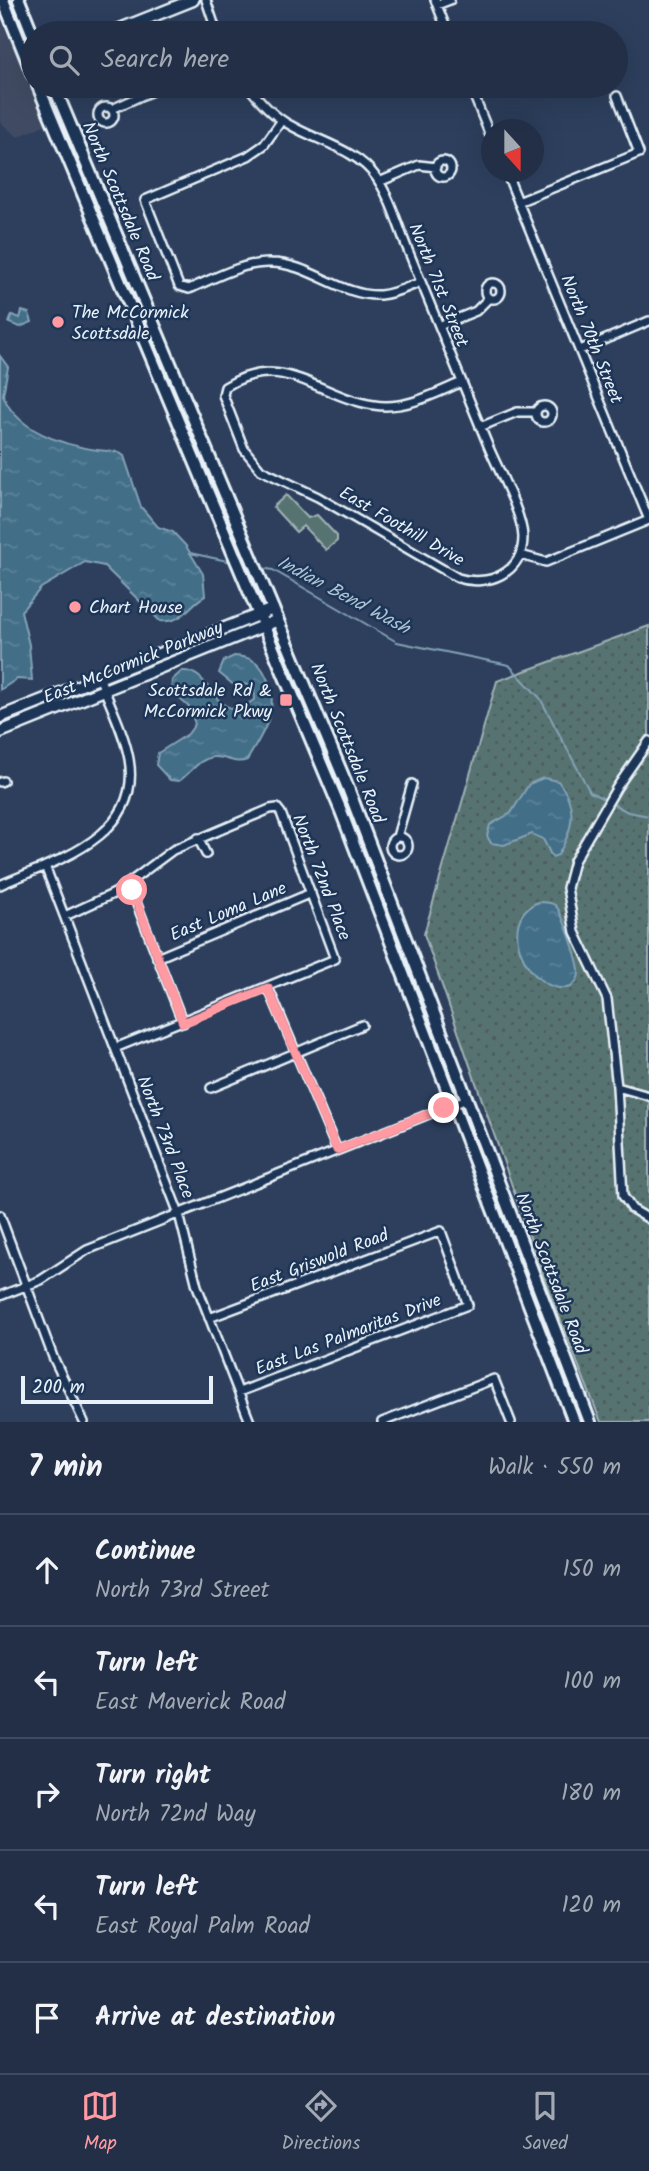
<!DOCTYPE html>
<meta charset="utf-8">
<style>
body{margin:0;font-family:Kalam,sans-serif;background:#2e3b51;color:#f1f3f6}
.compass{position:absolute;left:481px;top:119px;width:63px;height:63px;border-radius:50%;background:#222f46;box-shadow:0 7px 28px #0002;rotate:159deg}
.scale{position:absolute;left:21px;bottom:18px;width:192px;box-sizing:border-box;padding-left:7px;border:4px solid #e8f1f8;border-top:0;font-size:19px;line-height:24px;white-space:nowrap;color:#e8f1f8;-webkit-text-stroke:5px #1d3557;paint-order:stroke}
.stop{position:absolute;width:21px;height:21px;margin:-16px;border:5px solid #ff9aa2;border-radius:50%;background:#fff}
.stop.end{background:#ff9aa2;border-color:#fff;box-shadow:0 2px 7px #0008}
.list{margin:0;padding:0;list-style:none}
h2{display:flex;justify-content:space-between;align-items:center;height:91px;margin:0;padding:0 28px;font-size:30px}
h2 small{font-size:23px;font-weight:400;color:#a2a9b3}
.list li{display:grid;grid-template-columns:46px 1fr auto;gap:21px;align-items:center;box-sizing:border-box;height:112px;padding:0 28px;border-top:2px solid #3f4a5f}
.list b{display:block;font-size:26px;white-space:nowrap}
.list p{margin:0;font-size:23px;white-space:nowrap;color:#a2a9b3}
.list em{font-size:23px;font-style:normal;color:#a2a9b3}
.icon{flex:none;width:38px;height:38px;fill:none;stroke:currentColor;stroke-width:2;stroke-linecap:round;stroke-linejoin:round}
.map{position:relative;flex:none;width:649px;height:1422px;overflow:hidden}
.search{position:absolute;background:#222f46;box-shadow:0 7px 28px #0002;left:21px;right:21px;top:21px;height:77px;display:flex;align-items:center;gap:18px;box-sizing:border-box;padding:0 24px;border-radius:38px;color:#a2a9b3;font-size:26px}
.sheet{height:651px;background:#222f46}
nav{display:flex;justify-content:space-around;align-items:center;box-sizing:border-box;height:98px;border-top:2px solid #3f4a5f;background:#222f46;font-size:19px;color:#a2a9b3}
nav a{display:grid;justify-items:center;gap:4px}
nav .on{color:#ff9aa2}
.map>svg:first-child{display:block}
.built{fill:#404b64}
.grass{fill:url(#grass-dots);stroke:#a0b2b4;stroke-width:2}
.park{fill:#577371;stroke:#a0b2b4;stroke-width:2}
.water{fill:url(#water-ripples);stroke:#84a2b5;stroke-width:2}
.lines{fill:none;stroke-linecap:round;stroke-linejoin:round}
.stream{stroke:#84a2b5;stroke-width:2}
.street-casing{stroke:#e8f1f8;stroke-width:12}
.secondary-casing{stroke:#e8f1f8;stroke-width:15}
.primary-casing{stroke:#e8f1f8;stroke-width:16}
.street{stroke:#1d3557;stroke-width:7}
.secondary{stroke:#1d3557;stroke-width:10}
.primary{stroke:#1d3557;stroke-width:10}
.route{stroke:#ff9aa2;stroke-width:9}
.poi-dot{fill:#ff9aa2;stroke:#1d3557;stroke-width:2.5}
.labels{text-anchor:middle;stroke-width:5;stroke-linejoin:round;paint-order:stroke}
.street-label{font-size:18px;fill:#e8f1f8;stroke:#1d3557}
.poi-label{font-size:18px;fill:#e8f1f8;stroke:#1d3557;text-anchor:start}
.water-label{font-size:19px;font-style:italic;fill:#aec3d1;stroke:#1d3557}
</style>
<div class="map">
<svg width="649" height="1422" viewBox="0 0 649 1422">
<defs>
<pattern id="grass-dots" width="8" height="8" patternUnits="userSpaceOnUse" patternTransform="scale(1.75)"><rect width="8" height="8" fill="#577371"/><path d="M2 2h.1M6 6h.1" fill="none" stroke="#4e5b5c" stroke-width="1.8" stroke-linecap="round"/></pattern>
<pattern id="water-ripples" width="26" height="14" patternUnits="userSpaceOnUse" patternTransform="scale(1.75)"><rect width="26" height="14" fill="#426e88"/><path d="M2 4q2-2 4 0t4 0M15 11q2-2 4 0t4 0" fill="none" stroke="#5d839a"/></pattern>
</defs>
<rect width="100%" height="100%" fill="#2d3f5d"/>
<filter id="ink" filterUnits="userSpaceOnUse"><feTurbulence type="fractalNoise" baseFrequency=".0143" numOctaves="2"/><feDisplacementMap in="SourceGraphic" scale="14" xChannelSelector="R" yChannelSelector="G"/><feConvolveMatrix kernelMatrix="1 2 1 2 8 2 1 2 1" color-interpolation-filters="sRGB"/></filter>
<g filter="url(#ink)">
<path class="built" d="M 0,18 L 46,124 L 18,137 L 0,122 Z"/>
<path class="grass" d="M 649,626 L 649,1422 L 601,1422 L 547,1286 L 424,934 L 497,681 Z"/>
<path class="park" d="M 286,495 L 308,518 L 317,515 L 337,536 L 337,541 L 326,550 L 303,526 L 296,532 L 273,507 Z"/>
<path class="water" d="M 22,311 L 29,313 L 32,322 L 20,327 L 9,323 L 12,315 L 20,318 Z
M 0,356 L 8,367 L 3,395 C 18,436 79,450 118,452 L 124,456 L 141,507 L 158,527 L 173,532 L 186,546 L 203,574 L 205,596 C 189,604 183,624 160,621 L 104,566 L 85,562 L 41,588 L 21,611 L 29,645 L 32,680 L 17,679 L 0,690 Z
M 234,656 C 249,657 258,660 265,674 C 282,706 264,732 247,760 C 234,765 226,756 213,757 C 198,759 191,773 179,781 L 170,780 L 156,765 L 158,753 L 188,734 L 195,724 L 189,707 L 171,691 L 172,680 L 182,671 C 211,670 210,711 241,709 L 255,699 L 254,687 L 244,684 L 240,690 L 219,673 L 224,661 Z
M 543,778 L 558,781 C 578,806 574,828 558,855 L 552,857 L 543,839 L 532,834 L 504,845 L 491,843 L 487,836 L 490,825 L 511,813 L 529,784 Z
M 539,902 C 545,902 550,902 555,905 C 562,911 580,963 579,973 C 579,979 575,983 571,987 C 530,999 492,918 539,902 Z"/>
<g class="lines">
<path class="stream" d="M 190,553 L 232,562
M 262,568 L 273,570 L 397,642 L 509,665 L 540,698 L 590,792 L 606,800
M 611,803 L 628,812 L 649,816"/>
<defs>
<path id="street" d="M 206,0 L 217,33
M 435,0 L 448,33
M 437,5 L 450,0
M 248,86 C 260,101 273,116 290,125 C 319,142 356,149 376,177 C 392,200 399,230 410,255 C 436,318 461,381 487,443 C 497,468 522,512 523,537 C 523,574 487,587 458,578 L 318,497 L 261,470 L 244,449 L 223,395 L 225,387 C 283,350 318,397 374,405 C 405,410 434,394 462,382
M 470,86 L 491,138
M98 115a8 8 0 1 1 16 0a8 8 0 1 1-16 0Z
M 112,109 L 163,86
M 282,120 L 264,145 L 248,156 L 145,200 L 179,286 L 189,289 C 215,278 243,262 271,263 C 309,263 342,297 380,295 C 394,294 408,287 421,282
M435 169a8 8 0 1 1 16 0a8 8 0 1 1-16 0Z
M 506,172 L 649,520
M 379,182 L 419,165 L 436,167
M 518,202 L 639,153 L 617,96
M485 291a8 8 0 1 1 16 0a8 8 0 1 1-16 0Z
M 439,326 L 476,311 L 489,298
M 580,350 L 649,321
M536 414a8 8 0 1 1 16 0a8 8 0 1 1-16 0Z
M 480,427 L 517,412 L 536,412
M 520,555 L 546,562 L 649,520
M 649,741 L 617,787 L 574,861 L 567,888 L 575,932 L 607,999 L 617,1087 L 649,1096
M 0,782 L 3,781
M 397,837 L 412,784
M390 846a9 9 0 1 1 18 0a9 9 0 1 1-18 0Z
M 198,838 L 206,854
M 45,866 L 179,1214 L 197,1286 L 250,1422
M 129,884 L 183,1023
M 0,885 C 55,861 143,837 129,759 C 124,732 110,705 100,679
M 65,916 L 115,893 L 173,850 L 270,809 L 277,808 L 281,813 L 335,959 L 115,1048
M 157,958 L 311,893
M 268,987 L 337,1150
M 617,1087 L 623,1196 L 632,1209 L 649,1219
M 211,1088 L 362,1025
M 0,1215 L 53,1357 L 84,1422
M 0,1296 L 41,1280 L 87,1250 L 467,1099
M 209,1318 L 441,1231 L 468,1305 L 239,1392
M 382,1422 L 494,1379 L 511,1422"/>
<path id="secondary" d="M 110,33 L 193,0
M 0,717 L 273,609
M 0,732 L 278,620"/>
<path id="primary" d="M 3,0 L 33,75
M 19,0 L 33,35
M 38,86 L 341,811 L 574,1422
M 54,86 L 348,788 L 590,1422"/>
</defs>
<use href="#street" class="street-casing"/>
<use href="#secondary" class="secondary-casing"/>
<use href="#primary" class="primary-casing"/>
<use href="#street" class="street"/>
<use href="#secondary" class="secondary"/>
<use href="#primary" class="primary"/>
</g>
</g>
<g class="lines" filter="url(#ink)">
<path class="route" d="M 132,890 L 183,1023 L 268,988 L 337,1150 L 444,1108"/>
</g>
<g class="poi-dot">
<circle cx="58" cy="322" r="7"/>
<circle cx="75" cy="607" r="7"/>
<rect x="279" y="693" width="14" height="14" rx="3.5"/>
</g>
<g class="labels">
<g class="street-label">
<text transform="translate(121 201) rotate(67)" y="6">North Scottsdale Road</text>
<text transform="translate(439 285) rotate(68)" y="6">North 71st Street</text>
<text transform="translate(592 339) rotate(68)" y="6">North 70th Street</text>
<text transform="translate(402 526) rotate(30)" y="6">East Foothill Drive</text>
<text transform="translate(133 662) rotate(-22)" y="6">East McCormick Parkway</text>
<text transform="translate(348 743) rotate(68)" y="6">North Scottsdale Road</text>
<text transform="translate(322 877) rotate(69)" y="6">North 72nd Place</text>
<text transform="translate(228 911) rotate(-23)" y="6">East Loma Lane</text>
<text transform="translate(166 1137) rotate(69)" y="6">North 73rd Place</text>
<text transform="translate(319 1260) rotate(-21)" y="6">East Griswold Road</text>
<text transform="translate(552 1273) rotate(69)" y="6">North Scottsdale Road</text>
<text transform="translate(348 1334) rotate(-21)" y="6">East Las Palmaritas Drive</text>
</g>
<g class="poi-label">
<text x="72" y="318">The McCormick<tspan x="72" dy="21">Scottsdale</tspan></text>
<text x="89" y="613">Chart House</text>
<text x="272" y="696" text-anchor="end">Scottsdale Rd &amp;<tspan x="272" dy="21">McCormick Pkwy</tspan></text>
</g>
<g class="water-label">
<text transform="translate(344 594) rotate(28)" y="7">Indian Bend Wash</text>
</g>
</g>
</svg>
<svg class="compass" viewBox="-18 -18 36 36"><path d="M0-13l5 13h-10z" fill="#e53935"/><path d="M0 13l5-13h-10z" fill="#a2a9b3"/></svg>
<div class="scale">200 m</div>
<div class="stop" style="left:132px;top:890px"></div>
<div class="stop end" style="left:444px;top:1108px"></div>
<div class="search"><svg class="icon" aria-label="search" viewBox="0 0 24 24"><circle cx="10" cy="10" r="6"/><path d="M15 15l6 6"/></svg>Search here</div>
</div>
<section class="sheet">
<h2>7 min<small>Walk · 550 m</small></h2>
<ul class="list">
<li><svg class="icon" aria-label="ahead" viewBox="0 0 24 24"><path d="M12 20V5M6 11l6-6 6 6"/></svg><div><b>Continue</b><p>North 73rd Street</p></div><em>150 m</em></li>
<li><svg class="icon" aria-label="left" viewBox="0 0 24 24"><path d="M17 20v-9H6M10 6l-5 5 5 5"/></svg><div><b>Turn left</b><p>East Maverick Road</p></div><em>100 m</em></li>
<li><svg class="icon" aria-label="right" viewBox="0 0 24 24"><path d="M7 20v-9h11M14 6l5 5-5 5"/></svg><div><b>Turn right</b><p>North 72nd Way</p></div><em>180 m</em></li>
<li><svg class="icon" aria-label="left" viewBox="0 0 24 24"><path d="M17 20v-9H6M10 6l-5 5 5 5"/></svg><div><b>Turn left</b><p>East Royal Palm Road</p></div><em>120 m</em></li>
<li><svg class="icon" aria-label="arrive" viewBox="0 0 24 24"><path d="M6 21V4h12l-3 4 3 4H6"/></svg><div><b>Arrive at destination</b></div></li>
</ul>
</section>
<nav>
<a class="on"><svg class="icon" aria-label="map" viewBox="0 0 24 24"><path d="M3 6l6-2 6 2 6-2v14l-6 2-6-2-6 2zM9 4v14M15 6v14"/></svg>Map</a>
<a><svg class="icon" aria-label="directions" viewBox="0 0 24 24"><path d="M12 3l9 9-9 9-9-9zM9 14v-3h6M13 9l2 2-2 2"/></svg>Directions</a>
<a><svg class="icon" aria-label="saved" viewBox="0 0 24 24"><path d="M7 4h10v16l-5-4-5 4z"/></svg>Saved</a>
</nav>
